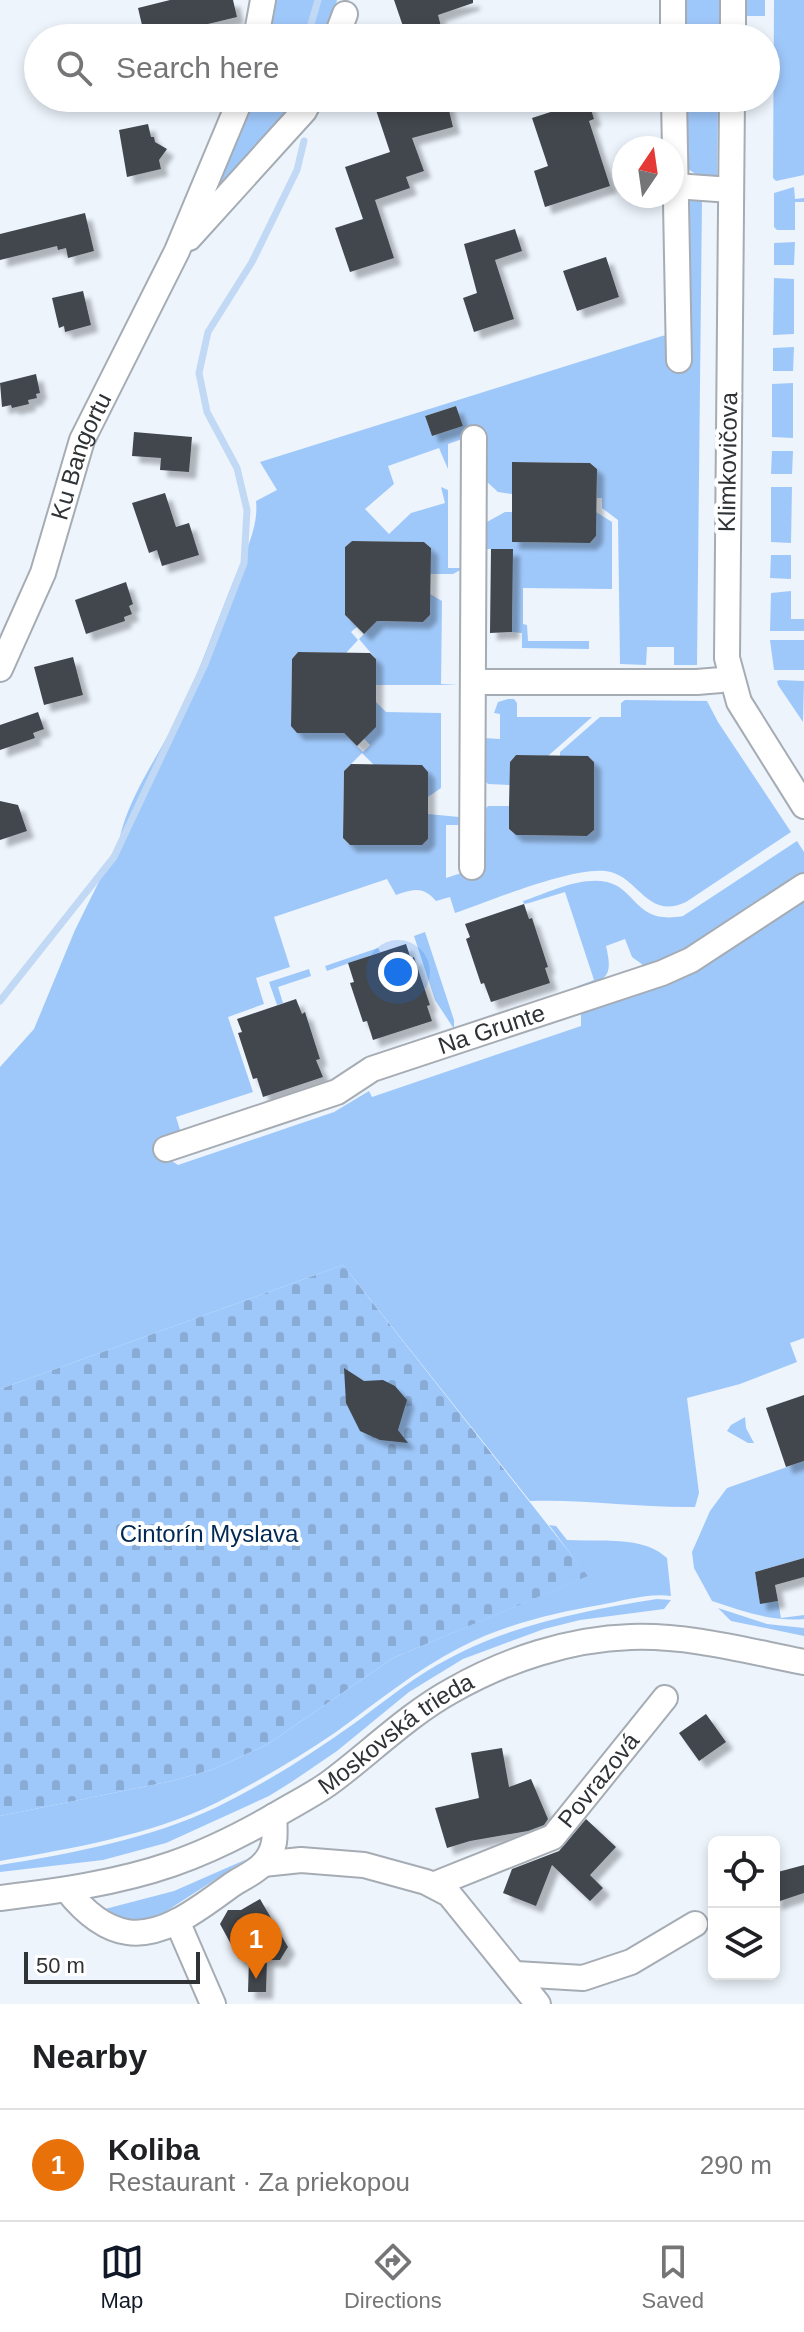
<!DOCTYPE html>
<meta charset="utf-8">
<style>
body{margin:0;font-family:Helvetica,sans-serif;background:#f2f2f2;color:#202124}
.controls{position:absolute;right:24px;bottom:24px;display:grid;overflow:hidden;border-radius:12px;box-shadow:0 4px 12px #0003}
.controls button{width:72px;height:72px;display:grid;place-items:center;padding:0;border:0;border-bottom:2px solid #e0e0e0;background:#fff;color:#202124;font:40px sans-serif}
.compass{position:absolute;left:612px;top:136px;width:72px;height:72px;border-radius:50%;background:#fff;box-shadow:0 4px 12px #0003;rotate:13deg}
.scale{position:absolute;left:24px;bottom:20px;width:176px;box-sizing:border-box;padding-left:8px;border:4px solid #303336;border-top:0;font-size:22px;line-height:28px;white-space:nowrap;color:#303336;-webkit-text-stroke:6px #fff;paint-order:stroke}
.you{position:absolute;left:398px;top:972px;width:28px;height:28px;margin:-20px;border:6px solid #fff;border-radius:50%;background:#1a73e8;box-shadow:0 0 0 12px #1a73e833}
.badge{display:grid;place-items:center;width:52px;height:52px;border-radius:50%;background:#111827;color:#fff;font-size:26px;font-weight:700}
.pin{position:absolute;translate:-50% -66px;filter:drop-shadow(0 2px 4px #0008)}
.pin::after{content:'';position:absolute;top:42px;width:28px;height:24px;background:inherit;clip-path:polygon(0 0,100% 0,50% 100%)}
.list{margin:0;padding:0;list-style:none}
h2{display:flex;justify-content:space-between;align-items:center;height:104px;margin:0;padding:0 32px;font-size:34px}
h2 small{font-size:26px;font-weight:400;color:#757577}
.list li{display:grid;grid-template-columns:52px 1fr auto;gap:24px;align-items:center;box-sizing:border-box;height:112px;padding:0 32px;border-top:2px solid #e0e0e0}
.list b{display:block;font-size:30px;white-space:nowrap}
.list p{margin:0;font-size:26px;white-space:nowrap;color:#757577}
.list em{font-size:26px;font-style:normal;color:#757577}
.icon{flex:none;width:44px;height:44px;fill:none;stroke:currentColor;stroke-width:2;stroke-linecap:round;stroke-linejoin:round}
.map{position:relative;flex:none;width:804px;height:2004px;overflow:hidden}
.search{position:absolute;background:#fff;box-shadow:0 4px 12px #0003;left:24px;right:24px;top:24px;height:88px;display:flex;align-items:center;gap:20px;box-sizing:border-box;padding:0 28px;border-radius:44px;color:#757577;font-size:30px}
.sheet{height:216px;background:#fff}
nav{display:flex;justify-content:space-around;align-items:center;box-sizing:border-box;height:112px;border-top:2px solid #e0e0e0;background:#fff;font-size:22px;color:#757577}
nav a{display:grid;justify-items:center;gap:4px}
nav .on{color:#111827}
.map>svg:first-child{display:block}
.green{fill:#9fc8fa;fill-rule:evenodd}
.cemetery{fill:url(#cemetery-stones)}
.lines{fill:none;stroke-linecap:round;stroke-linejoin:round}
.stream{stroke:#c2d9f5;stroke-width:7}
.building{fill:#42474e;filter:url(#shadow)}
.minor-casing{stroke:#a6acb4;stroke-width:28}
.minor{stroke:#fff;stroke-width:24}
.labels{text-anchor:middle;stroke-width:8;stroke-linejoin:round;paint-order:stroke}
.street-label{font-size:24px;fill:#303336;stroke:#fff}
.park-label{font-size:24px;fill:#022953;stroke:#fff}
</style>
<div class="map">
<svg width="804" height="2004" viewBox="0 0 804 2004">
<defs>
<pattern id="cemetery-stones" width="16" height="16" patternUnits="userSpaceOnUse" patternTransform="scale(2)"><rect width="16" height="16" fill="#9fc8fa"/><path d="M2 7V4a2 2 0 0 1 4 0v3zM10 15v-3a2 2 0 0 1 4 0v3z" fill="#89acd7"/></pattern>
<filter id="shadow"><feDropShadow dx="7" dy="7" stdDeviation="2" flood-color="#0004"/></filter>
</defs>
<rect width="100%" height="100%" fill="#edf4fc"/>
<path class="green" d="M 271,0 L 337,0 L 329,38 L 268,38 Z
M 679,0 L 719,0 L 719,38 L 679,38 Z
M 746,0 L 765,0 L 765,16 L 746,16 Z
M 774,0 L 804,0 L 804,175 L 776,181 L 773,178 Z
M 258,98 L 302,98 L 186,234 L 233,140 Z
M 680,98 L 718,98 L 717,182 L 704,180 L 687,168 Z
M 794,187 L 795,199 L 804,198 L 804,202 L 795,202 L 795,230 L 777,230 L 774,227 L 774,193 Z
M 688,197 L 702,199 L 697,665 L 674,665 L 674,647 L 647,647 L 646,665 L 620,664 L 618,520 L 602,508 L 602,498 L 597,498 L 597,469 L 590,463 L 519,462 L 512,494 L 498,492 L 486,481 L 485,431 L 448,444 L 448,469 L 439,448 L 388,466 L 394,484 L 365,509 L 389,534 L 411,513 L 445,503 L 441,487 L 448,490 L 448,568 L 464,568 L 453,574 L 430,574 L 431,548 L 424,542 L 352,541 L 345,547 L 345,615 L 357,627 L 351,632 L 358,640 L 346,653 L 298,652 L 292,659 L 291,726 L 344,733 L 363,752 L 370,745 L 359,733 L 376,702 L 386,712 L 441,713 L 441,788 L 428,797 L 428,772 L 422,766 L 374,765 L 362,753 L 344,771 L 343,838 L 350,845 L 421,845 L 428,839 L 428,814 L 459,817 L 462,825 L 446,825 L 446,878 L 483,866 L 484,810 L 488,806 L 509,806 L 509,829 L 516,835 L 587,836 L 594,830 L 594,762 L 588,756 L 560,756 L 560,752 L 600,717 L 621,717 L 621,703 L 625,700 L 707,701 L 718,722 L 791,832 L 686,902 C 646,921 638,874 605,871 C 571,867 490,901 455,913 L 450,897 L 436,901 C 423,886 413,889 396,895 L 387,879 L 274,917 L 290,967 L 256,978 L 264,1004 L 228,1017 L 253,1092 L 176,1117 L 181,1133 L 169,1159 L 178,1165 L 334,1112 L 369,1091 L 372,1097 L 581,1026 L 581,1010 L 804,899 L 804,1338 L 790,1343 L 797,1362 L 740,1384 L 687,1398 L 699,1493 L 695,1507 C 640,1508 585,1499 530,1501 L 343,1265 L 0,1389 L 0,1067 L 34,1029 L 75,930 L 119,841 C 129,793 162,752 182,708 C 201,667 216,624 233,582 C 243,557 259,529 256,501 L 277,490 L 260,462 L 662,336 L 668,335 L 669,369 L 683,369 L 682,217 ZM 456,406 L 463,426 L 432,436 L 425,416 Z
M 795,242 L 794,265 L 774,265 L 774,243 Z
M 774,278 L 794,279 L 794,334 L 773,335 Z
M 794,347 L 793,371 L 773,371 L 773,348 Z
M 793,383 L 793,438 L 772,437 L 772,384 Z
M 772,451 L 793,451 L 792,474 L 771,474 Z
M 771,487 L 792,487 L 791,543 L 771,542 Z
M 505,512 L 512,512 L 512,536 L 518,542 L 590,543 L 596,536 L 596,512 L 612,522 L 612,589 L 523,588 L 523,624 L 527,625 L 528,641 L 589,641 L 589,649 L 522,648 L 522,633 L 512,632 L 513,549 L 485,549 L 485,523 Z
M 771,555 L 791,555 L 791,579 L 770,578 Z
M 791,591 L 791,619 L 804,619 L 804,631 L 770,631 L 771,593 Z
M 430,594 L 442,601 L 441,684 L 458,685 L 376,685 L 376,659 L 359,639 L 377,621 L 423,622 L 430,615 Z
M 770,640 L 804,640 L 804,670 L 774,670 Z
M 780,680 L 804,681 L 803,722 L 778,685 L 777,681 Z
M 508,699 L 514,699 L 517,703 L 517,717 L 592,717 L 548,756 L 516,755 L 510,762 L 510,785 L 488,784 L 484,780 L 484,738 L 500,739 L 500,714 L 494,713 L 498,702 Z
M 797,841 L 804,852 L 804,873 C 770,896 681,968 643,965 L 632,957 L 625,939 L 606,946 C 613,976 608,979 580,989 L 578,986 L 594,980 L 565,892 L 529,903 L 524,904 L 523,901 C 548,893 580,876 607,882 C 637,889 635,925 683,916 Z
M 425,932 L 454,1020 L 454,1029 L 435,1000 L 414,936 Z
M 378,948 L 380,952 L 327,971 L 325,966 Z
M 309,969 L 311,976 L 278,987 L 283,1003 L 277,1005 L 269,982 Z
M 745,1417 L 746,1428 L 754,1443 L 748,1443 L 727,1431 L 731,1425 Z
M 804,1461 L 804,1558 L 755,1572 L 760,1603 L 778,1601 L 781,1618 L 804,1615 L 804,1619 C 772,1622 742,1611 712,1601 L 694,1568 L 692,1552 L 710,1511 L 727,1488 Z
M 549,1525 L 556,1526 L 567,1540 C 599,1542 643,1535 667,1558 L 671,1596 C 648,1593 623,1601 600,1605 C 553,1613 503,1625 461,1647 C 416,1670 377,1702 336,1732 C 298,1758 257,1782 216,1803 C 148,1836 73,1848 0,1861 L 0,1816 L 172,1781 L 214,1769 L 268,1744 L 393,1658 L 587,1576 Z
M 657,1599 L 671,1600 L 664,1609 L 580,1620 L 544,1629 L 463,1659 L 409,1692 L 337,1751 L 293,1781 L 269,1796 L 166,1843 L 103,1860 L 0,1872 L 0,1865 C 74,1853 149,1839 217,1807 C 264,1784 310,1755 352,1725 C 380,1705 407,1682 437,1665 C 504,1626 581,1611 657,1599 Z
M 718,1608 L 767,1624 L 804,1628 L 804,1636 L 731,1621 Z
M 247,1859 L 151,1921 L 124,1921 L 105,1909 L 174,1891 Z"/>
<path class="cemetery" d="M 343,1265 L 588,1576 L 393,1658 L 268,1744 L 214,1769 L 172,1781 L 0,1816 L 0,1389 Z"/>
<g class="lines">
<path class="stream" d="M 307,38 L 318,0
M 0,1001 L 114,857 L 205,664 L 244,563 L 247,510 L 237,468 L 207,412 L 199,373 L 208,332 L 252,262 L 297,170 L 304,141"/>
</g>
<path class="building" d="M 170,0 L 233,0 L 237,17 L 183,30 L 185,38 L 145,38 L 138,8 Z
M 394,0 L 473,0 L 473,3 L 438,15 L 444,38 L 407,38 Z
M 372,98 L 446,98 L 453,127 L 412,138 L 424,171 L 406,177 L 410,188 L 375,200 L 394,258 L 350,272 L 335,228 L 363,219 L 345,167 L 390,152 Z
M 588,100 L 594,119 L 589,121 L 610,186 L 545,207 L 534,171 L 548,166 L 532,118 Z
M 148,124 L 151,137 L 154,137 L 155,142 L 167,149 L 159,160 L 161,169 L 127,177 L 119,130 Z
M 85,213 L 94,251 L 68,258 L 66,248 L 58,250 L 57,246 L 0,260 L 0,234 Z
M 515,229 L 522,251 L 495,260 L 514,319 L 474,332 L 463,298 L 477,293 L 464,244 Z
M 606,257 L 619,297 L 577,311 L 563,271 Z
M 83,291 L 91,325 L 65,332 L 64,326 L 59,328 L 52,298 Z
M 36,374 L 40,393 L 36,394 L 37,398 L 28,400 L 29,404 L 12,408 L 11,405 L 2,407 L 0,383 Z
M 456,406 L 463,426 L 432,436 L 425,416 Z
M 134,432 L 192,437 L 189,472 L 160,470 L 161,458 L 132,456 Z
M 512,462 L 590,463 L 597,469 L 596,536 L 590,543 L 512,542 Z
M 165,493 L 176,527 L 189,523 L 199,555 L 162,566 L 157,550 L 149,553 L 132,503 Z
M 352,541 L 424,542 L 431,548 L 430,615 L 423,622 L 377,621 L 364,634 L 345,615 L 345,547 Z
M 491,549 L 513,549 L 512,632 L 490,633 Z
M 126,582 L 133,604 L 129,606 L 132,614 L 124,617 L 125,621 L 86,634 L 75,600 Z
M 298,652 L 370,653 L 376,659 L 376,727 L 357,746 L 344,733 L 297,733 L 291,726 L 292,659 Z
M 73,657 L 83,695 L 44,705 L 34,667 Z
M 38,712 L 44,729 L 33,733 L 35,738 L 0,750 L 0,725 Z
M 516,755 L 588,756 L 594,762 L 594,830 L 587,836 L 516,835 L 509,829 L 509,806 L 510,762 Z
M 351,764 L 422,765 L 428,772 L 428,839 L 422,845 L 350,845 L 343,838 L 344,771 Z
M 0,801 L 18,805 L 27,831 L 0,840 Z
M 524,904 L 529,919 L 532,918 L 548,967 L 545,968 L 550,983 L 491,1002 L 484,983 L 481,984 L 466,939 L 470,937 L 465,924 Z
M 406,944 L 411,959 L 414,957 L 430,1005 L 427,1006 L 432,1021 L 373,1040 L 367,1021 L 363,1022 L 350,983 L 354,982 L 348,963 Z
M 296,999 L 302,1014 L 305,1012 L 320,1059 L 316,1060 L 323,1077 L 263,1097 L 257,1078 L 253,1079 L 238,1033 L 242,1032 L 237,1019 Z
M 344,1368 L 364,1381 L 383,1380 L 395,1386 L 407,1400 L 398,1430 L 408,1443 L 380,1440 L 360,1431 L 346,1403 Z
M 804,1395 L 804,1461 L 786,1467 L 766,1408 Z
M 804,1558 L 804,1577 L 775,1585 L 778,1601 L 760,1604 L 755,1572 Z
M 706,1714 L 726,1742 L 699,1761 L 679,1733 Z
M 502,1748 L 509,1787 L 531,1779 L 548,1819 L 544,1825 L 528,1831 L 470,1841 L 447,1848 L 435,1808 L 479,1798 L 471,1753 Z
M 586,1819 L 616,1847 L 590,1875 L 603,1888 L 590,1901 L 552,1865 L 536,1906 L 503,1893 L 512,1869 L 559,1851 Z
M 804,1865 L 804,1893 L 774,1903 L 774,1873 Z
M 260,1899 L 288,1947 L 280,1960 L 267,1960 L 266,1992 L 248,1992 L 249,1959 L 239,1959 L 220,1924 L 228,1910 L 241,1910 Z"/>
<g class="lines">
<defs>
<g id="minor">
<path d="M 673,0 L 673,38"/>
<path d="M 256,38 L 263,0"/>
<path d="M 336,38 L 345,14"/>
<path d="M 733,38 L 733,0"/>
<path d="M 674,98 L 679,360"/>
<path d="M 732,98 L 727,658 L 739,702 L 804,806"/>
<path d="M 675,186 L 731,190"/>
<path d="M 189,238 L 304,111 L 311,98"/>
<path id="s1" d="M 0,669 L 43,573 L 82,440 L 177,251 L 241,98"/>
<path d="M 474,682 L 697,682 L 721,680 L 730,674"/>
<path d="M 472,867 L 474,438"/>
<path id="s2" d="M 166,1149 L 337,1092 L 372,1069 L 662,973 L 691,960 L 804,886"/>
<path d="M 263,1864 L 301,1860 L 364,1865 L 426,1882 L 449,1894 L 538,2004"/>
<path id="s3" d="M 433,1885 L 553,1837 L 665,1698"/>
<path d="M 67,1890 C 82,1909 102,1928 127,1932 C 165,1938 203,1905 233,1884 C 242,1878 256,1872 264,1863 C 277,1848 275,1834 274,1816"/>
<path id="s4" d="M 0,1898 C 58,1891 117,1883 172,1864 C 207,1852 243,1834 276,1815 C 294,1804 315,1794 332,1781 C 372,1751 409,1714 453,1690 C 506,1660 569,1639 631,1637 C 690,1635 747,1651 804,1662"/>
<path d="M 177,1921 L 213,2004"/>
<path d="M 516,1974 L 583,1978 L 631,1962 L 695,1924"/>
</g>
</defs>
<use href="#minor" class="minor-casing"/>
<use href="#minor" class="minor"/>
</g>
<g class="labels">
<g class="street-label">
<text dy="8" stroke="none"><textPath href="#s1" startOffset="228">Ku Bangortu</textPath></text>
<text transform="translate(728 462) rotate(-89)" y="8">Klimkovičova</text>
<text dy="8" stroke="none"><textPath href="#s2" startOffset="348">Na Grunte</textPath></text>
<text dy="8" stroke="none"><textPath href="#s4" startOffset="436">Moskovská trieda</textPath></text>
<text dy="8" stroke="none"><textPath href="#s3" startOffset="202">Povrazová</textPath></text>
</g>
<g class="park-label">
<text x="209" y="1542">Cintorín Myslava</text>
</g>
</g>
</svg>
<div class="controls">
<button><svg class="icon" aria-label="locate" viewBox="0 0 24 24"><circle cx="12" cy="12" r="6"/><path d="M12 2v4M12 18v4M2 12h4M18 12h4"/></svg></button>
<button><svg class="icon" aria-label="layers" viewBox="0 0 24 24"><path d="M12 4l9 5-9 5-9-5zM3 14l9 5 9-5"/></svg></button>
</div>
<svg class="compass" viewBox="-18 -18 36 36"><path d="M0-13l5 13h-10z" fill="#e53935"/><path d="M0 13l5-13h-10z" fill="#757577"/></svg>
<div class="scale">50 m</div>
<div class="you"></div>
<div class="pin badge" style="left:256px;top:1979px;background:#e8710a">1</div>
<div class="search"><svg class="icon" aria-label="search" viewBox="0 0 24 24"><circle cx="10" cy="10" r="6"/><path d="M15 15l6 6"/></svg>Search here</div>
</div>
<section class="sheet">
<h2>Nearby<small></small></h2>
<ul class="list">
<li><span class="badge" style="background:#e8710a">1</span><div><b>Koliba</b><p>Restaurant · Za priekopou</p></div><em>290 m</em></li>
</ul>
</section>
<nav>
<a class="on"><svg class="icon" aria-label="map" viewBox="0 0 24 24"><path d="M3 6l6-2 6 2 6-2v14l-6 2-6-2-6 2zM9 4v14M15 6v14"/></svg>Map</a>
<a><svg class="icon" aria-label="directions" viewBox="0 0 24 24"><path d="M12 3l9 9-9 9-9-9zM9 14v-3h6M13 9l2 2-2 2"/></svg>Directions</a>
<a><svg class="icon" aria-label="saved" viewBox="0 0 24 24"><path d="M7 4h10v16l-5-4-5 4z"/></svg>Saved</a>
</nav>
